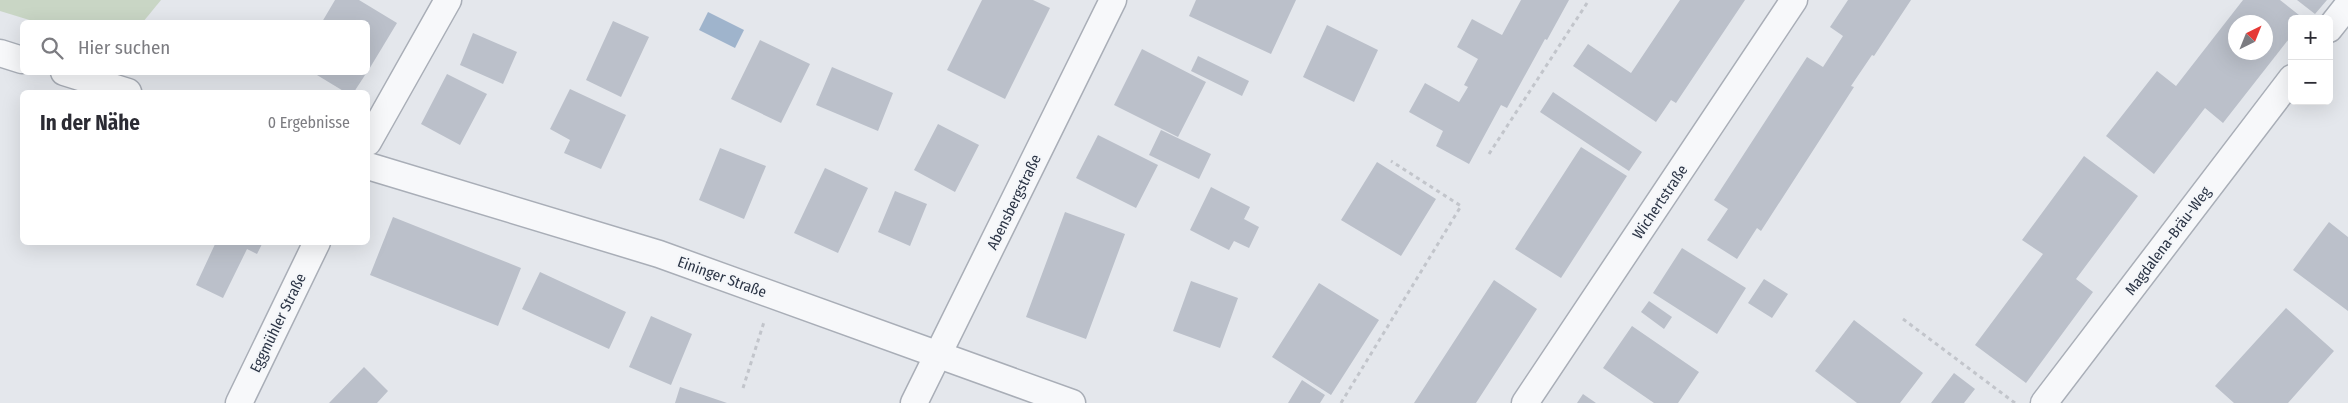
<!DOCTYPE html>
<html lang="de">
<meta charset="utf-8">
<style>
body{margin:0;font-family:"Fira Sans Condensed",sans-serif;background:#f2f2f3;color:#2b2b33}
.controls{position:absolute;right:15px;top:15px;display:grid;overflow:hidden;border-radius:8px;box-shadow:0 5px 20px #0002}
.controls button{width:45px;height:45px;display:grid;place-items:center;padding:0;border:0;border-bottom:1px solid #e1e1e2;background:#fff;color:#2b2b33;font:25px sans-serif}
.compass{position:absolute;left:2228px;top:15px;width:45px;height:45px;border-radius:50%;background:#fff;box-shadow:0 5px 20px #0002;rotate:43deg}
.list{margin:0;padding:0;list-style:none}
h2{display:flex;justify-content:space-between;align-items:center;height:65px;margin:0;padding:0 20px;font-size:21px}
h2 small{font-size:16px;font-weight:400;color:#7c7c81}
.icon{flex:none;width:28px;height:28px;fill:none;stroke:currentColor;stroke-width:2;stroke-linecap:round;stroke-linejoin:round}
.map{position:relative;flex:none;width:2348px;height:403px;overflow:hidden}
.search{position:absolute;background:#fff;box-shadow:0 5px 20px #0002;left:20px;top:20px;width:350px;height:55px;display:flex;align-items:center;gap:12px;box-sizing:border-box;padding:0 18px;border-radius:8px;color:#7c7c81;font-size:19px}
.panel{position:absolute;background:#fff;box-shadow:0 5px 20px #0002;left:20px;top:90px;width:350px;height:155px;border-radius:8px}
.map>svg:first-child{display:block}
.green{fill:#c9d6c5}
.water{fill:#9fb4cc}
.building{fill:#bbc0ca;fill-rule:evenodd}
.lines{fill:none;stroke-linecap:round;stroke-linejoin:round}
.minor-casing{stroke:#a9aeb7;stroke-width:29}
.path{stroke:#c2c5cb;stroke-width:3;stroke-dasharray:4 4;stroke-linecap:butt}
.minor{stroke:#f7f8fa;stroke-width:26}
.labels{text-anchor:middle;stroke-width:4;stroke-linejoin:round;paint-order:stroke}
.street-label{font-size:15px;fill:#2b3445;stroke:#f4f6f9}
</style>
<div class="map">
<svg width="2348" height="403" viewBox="0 0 2348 403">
<rect width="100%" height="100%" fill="#e4e7ec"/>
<path class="green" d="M 0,0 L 161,0 L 143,22 L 36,22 L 0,11 Z"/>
<path class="water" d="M 708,12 L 744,30 L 735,48 L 699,30 Z"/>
<path class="building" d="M 335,0 L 359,0 L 397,23 L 368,71 L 368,22 L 322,22 Z
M 982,0 L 1033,0 L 1050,8 L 1005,99 L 947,70 Z
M 1196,0 L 1296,0 L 1271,54 L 1189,16 Z
M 1521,0 L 1569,0 L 1547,40 L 1545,39 L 1507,108 L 1501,105 L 1469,164 L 1436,146 L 1443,131 L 1409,112 L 1425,83 L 1459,102 L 1468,87 L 1464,85 L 1478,59 L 1457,47 L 1472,19 L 1502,35 Z
M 1680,0 L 1745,0 L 1676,103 L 1671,100 L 1656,122 L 1573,66 L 1588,44 L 1631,73 Z
M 1848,0 L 1911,0 L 1874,56 L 1872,55 L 1851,86 L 1854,87 L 1761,231 L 1757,228 L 1737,259 L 1707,240 L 1728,209 L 1714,200 L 1807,57 L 1823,67 L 1843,36 L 1830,27 Z
M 2243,0 L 2280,0 L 2304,19 L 2292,19 L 2292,35 L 2223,123 L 2205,108 L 2154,174 L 2106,136 L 2157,71 L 2176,86 ZM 2236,22 L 2266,22 L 2266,52 L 2236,52 Z
M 2297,0 L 2327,0 L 2315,14 Z
M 613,21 L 649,37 L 621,97 L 586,80 Z
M 1327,25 L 1378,50 L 1354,102 L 1303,77 Z
M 473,33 L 517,52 L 503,84 L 460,65 Z
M 760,40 L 810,64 L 781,123 L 731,99 Z
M 1142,49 L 1206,82 L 1178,137 L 1114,105 Z
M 1198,56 L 1249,81 L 1242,96 L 1191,71 Z
M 832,67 L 893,93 L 878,131 L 816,105 Z
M 312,72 L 367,72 L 354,92 L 345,92 Z
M 447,74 L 487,94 L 460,145 L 421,124 Z
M 570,89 L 626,115 L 601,169 L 564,153 L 570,140 L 550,129 Z
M 1553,92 L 1642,152 L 1629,171 L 1540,112 Z
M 938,124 L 979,145 L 955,192 L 914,170 Z
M 1161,130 L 1211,154 L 1199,179 L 1149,155 Z
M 1098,135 L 1158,165 L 1136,208 L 1076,178 Z
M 1581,147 L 1627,176 L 1561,278 L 1515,249 Z
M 720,148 L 766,166 L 744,219 L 699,200 Z
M 2084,156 L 2138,196 L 2076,279 L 2093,292 L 2026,383 L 1975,345 L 2043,254 L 2022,240 Z
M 1377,162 L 1436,199 L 1401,256 L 1341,220 Z
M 825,168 L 868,188 L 838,253 L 794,233 Z
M 1211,187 L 1250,207 L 1244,219 L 1259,227 L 1249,248 L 1234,241 L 1229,250 L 1190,230 Z
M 895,191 L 927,204 L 910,246 L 878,232 Z
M 1065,212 L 1125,234 L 1086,339 L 1026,317 Z
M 393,217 L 521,268 L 498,326 L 370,275 Z
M 2329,222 L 2348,237 L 2348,311 L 2293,270 Z
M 216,242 L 263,242 L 257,254 L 247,249 L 223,298 L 196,285 Z
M 1682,248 L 1746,288 L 1717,334 L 1653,293 Z
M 540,272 L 626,312 L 609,349 L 522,309 Z
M 1764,279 L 1788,294 L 1772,318 L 1748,303 Z
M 1494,280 L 1537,309 L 1489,383 L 1476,403 L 1414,403 Z
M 1191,281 L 1238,298 L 1220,348 L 1173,331 Z
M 1319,283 L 1379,320 L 1331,395 L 1272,357 Z
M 1649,301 L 1672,317 L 1664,329 L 1641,312 Z
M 2286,308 L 2334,351 L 2288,403 L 2234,403 L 2215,386 Z
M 651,316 L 692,334 L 671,385 L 629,367 Z
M 1854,320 L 1923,373 L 1900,403 L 1857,403 L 1815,371 Z
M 1632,326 L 1699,372 L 1678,403 L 1654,403 L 1603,368 Z
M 364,367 L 388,391 L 377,403 L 329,403 Z
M 1954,373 L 1975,389 L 1964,403 L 1931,403 Z
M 1302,380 L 1325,395 L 1320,403 L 1288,403 Z
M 680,387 L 727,403 L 675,403 Z
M 1583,394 L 1596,403 L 1577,403 Z"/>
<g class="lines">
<defs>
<path id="minor" d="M 2329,29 L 2348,5
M 0,53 L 22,60
M 64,72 L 128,92
M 368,142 L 448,0
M 368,166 L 659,254 L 1072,403
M 239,403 L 317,242
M 914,403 L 1113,0
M 1525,403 L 1794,0
M 2044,403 L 2292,78"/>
</defs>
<use href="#minor" class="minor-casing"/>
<path class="path" d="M 1489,154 L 1589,0
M 1903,319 L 2015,403
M 743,388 L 764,322
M 1341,403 L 1461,206 L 1391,161"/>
<use href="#minor" class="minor"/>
</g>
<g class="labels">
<g class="street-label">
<text transform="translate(1014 202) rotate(-64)" y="5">Abensbergstraße</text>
<text transform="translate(1660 202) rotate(-56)" y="5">Wichertstraße</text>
<text transform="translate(2168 241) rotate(-53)" y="5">Magdalena-Bräu-Weg</text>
<text transform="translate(722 277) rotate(20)" y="5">Eininger Straße</text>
<text transform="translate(278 323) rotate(-64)" y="5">Eggmühler Straße</text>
</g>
</g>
</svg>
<div class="controls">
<button>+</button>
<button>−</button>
</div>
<svg class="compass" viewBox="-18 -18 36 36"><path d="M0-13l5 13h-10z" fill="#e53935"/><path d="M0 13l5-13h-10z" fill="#7c7c81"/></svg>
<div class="search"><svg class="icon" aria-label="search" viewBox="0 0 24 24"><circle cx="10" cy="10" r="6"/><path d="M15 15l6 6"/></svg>Hier suchen</div>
<section class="panel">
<h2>In der Nähe<small>0 Ergebnisse</small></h2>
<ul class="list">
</ul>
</section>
</div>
